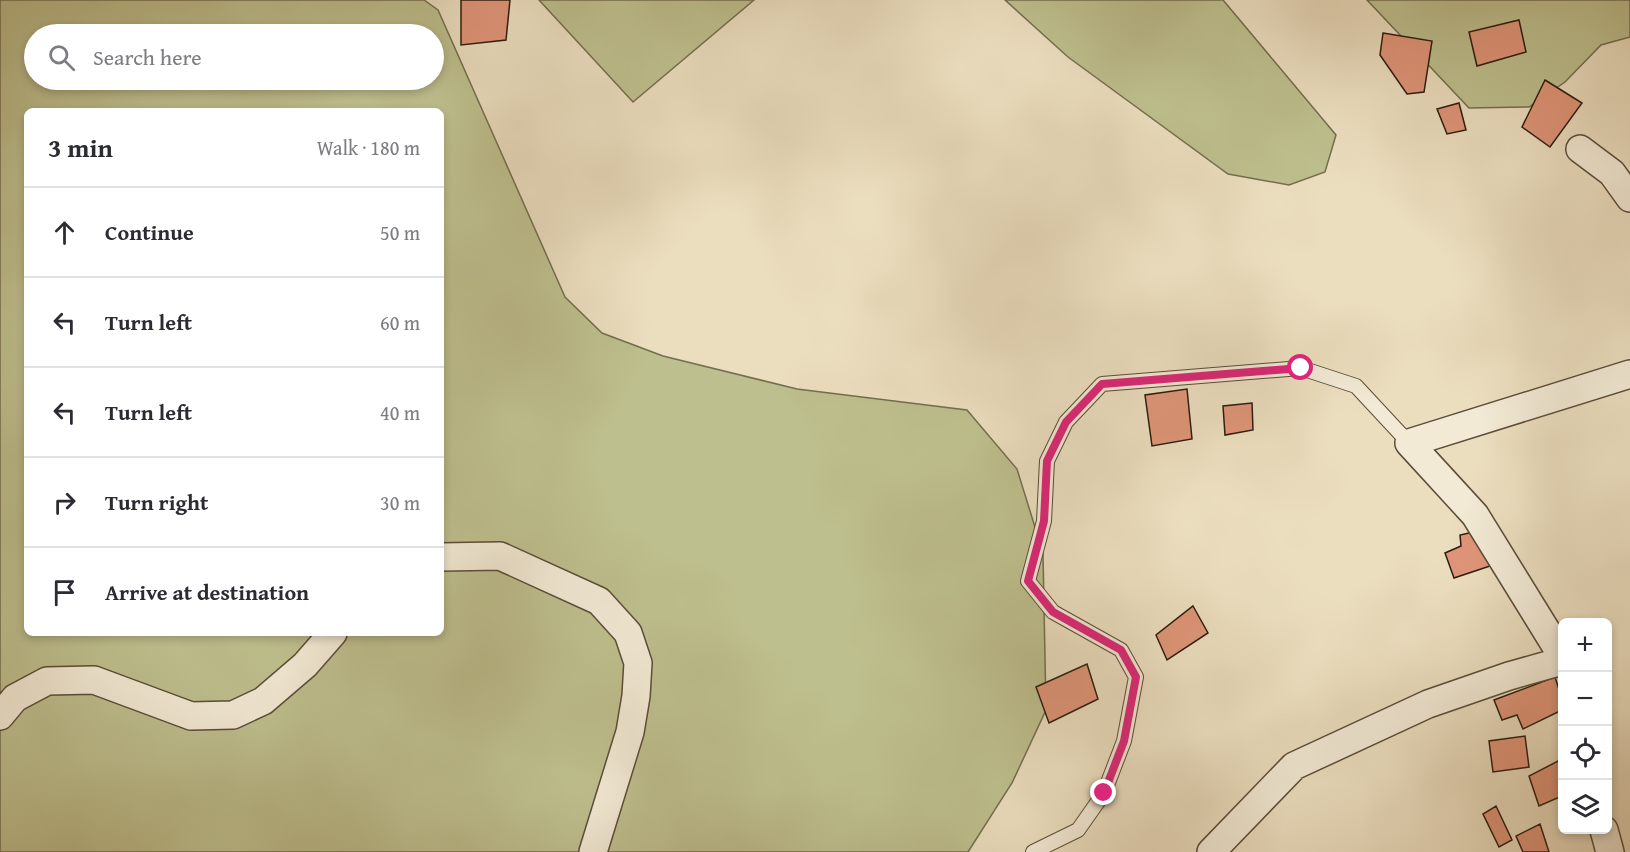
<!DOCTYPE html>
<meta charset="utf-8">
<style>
body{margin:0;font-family:"Gentium Book Plus",serif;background:#f7f7f7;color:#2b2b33}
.controls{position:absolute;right:18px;bottom:18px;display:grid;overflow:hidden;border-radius:9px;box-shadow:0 3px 9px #0003}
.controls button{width:54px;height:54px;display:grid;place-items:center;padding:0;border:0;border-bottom:2px solid #e1e1e2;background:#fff;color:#2b2b33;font:30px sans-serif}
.stop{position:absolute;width:18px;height:18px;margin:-14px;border:4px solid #db2777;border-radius:50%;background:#fff}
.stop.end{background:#db2777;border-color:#fff;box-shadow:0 2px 6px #0008}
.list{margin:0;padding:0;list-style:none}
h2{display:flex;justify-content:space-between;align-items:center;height:78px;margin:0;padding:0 24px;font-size:26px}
h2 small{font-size:20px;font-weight:400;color:#7c7c81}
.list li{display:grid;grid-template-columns:39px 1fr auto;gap:18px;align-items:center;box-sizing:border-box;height:90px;padding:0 24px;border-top:2px solid #e1e1e2}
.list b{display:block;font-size:22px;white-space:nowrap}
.list em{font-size:20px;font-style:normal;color:#7c7c81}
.icon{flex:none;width:33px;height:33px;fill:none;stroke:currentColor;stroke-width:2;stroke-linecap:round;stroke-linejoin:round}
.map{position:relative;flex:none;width:1630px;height:852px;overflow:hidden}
.search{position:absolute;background:#fff;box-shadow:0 3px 9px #0003;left:24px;top:24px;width:420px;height:66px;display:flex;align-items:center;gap:15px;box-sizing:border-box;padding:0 21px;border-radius:33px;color:#7c7c81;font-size:22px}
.panel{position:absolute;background:#fff;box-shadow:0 3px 9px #0003;left:24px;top:108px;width:420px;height:528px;border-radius:9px}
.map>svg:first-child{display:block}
.green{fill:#bebf8e;stroke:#746e4e;stroke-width:1.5;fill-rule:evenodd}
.building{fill:#df9579;stroke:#2b1c0e;stroke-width:1.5}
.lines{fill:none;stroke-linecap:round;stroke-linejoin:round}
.lane-casing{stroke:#5b4c3a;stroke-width:16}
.street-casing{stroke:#5b4c3a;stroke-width:30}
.lane{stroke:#f2ead5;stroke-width:14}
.street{stroke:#f2ead5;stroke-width:27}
.route{stroke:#db2777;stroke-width:8}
</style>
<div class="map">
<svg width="1630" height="852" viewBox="0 0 1630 852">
<rect width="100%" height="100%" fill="#ebdebf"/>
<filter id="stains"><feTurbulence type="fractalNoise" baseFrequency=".00333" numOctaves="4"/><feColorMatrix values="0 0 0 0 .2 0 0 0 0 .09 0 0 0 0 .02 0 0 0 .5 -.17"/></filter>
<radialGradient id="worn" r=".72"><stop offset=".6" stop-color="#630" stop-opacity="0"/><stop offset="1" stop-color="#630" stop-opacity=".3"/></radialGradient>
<path class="green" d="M 0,0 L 424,0 L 438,10 L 565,297 L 602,333 L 663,356 L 797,389 L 967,410 L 1017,469 L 1043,553 L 1046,710 L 1012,783 L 968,852 L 0,852 ZM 34,34 L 434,34 L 434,80 L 34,80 ZM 27,111 L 441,111 L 441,633 L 27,633 Z
M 539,0 L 754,0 L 633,102 Z
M 1005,0 L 1223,0 L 1336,135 L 1325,172 L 1289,185 L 1228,174 L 1068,57 Z
M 1367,0 L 1630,0 L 1630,37 L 1601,45 L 1565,82 L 1529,107 L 1469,108 Z"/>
<path class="building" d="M 461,0 L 510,0 L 506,40 L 461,45 Z
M 1519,20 L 1526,52 L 1477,66 L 1469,32 Z
M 1383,33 L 1432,41 L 1424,92 L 1407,94 L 1380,55 Z
M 1545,80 L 1582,103 L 1550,147 L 1522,127 Z
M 1459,103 L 1466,130 L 1447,134 L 1437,109 Z
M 1187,389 L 1192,439 L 1152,446 L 1145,395 Z
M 1252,403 L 1253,430 L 1225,435 L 1223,406 Z
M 1478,531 L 1490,566 L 1454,578 L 1445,553 L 1461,546 L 1460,535 Z
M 1193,606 L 1208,633 L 1167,660 L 1156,635 Z
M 1087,664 L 1098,699 L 1049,723 L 1036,687 Z
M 1555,677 L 1562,699 L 1562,710 L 1523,729 L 1517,715 L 1502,720 L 1494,700 Z
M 1525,736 L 1529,767 L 1493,772 L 1489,741 Z
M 1562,759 L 1562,796 L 1539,806 L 1529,776 Z
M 1496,806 L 1512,840 L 1499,847 L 1483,814 Z
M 1540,824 L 1549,852 L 1523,852 L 1516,836 Z"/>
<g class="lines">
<defs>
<path id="lane" d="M 1033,852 L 1078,830 L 1104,793 L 1124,741 L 1136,677 L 1121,650 L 1053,612 L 1028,581 L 1044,521 L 1047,461 L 1066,422 L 1102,384 L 1301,368 L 1356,386 L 1409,443"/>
<path id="street" d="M 1580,149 L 1612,173 L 1630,198
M 441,557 L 500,556 L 599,601 L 628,633 L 638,663 L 636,696 L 630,732 L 593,852
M 1562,656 L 1475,515 L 1409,443 L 1630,374
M 0,716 L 15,698 L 47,681 L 94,680 L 191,716 L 233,715 L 263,701 L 305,665 L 333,633
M 1604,830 L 1610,852
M 1211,852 L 1294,766 L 1428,704 L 1509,676 L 1562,661"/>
</defs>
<use href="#lane" class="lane-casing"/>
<use href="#street" class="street-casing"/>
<use href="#lane" class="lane"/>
<use href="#street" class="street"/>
</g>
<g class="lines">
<path class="route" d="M 1104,793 L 1124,741 L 1136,677 L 1121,650 L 1053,612 L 1028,581 L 1044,521 L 1047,461 L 1066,422 L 1102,384 L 1301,368"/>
</g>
<rect width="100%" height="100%" filter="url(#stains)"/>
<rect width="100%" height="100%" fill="url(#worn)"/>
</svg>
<div class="controls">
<button>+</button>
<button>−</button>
<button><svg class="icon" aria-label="locate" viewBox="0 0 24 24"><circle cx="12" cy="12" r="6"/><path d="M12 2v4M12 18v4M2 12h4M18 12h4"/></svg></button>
<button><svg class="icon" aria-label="layers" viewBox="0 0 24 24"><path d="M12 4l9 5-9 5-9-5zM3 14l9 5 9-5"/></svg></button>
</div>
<div class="stop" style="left:1301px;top:368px"></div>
<div class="stop end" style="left:1104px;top:793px"></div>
<div class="search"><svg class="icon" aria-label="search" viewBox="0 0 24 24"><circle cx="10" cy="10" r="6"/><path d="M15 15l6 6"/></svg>Search here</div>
<section class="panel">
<h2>3 min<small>Walk · 180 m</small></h2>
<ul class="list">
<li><svg class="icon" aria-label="ahead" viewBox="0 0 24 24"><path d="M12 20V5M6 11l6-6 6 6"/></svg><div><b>Continue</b></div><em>50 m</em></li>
<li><svg class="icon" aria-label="left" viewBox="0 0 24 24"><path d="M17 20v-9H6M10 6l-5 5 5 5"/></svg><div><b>Turn left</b></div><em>60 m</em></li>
<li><svg class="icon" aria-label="left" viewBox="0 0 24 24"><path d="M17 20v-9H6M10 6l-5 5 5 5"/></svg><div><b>Turn left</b></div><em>40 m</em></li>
<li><svg class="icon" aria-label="right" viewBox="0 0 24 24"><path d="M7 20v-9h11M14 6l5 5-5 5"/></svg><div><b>Turn right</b></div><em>30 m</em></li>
<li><svg class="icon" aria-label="arrive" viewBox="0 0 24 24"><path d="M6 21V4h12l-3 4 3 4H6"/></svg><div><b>Arrive at destination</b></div></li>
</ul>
</section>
</div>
